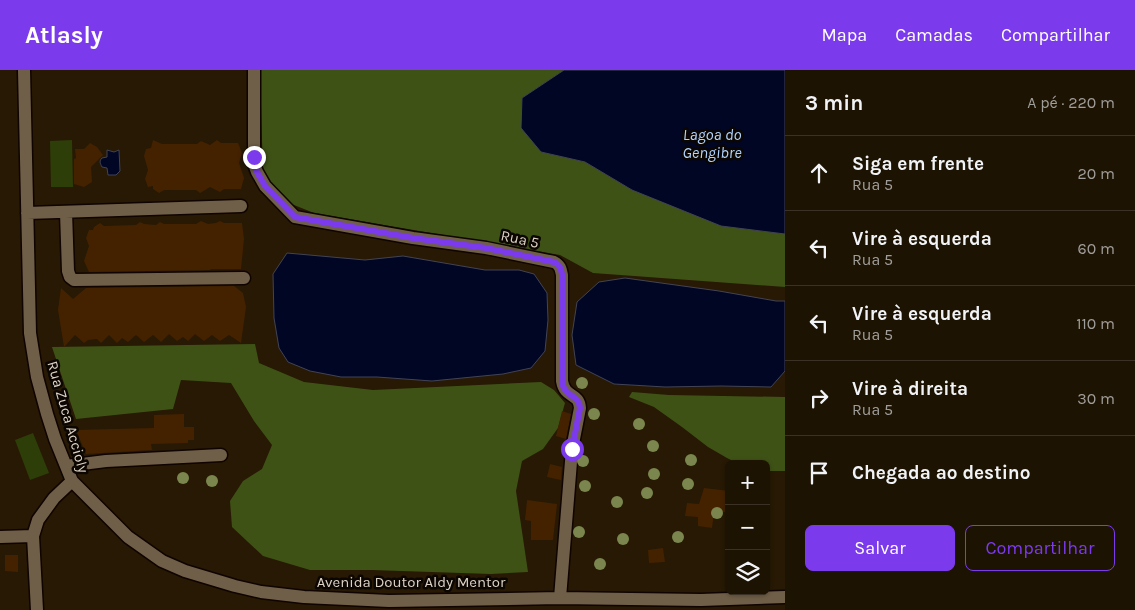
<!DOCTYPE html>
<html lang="pt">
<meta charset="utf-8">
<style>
body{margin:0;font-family:Karla,sans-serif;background:#251c0d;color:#f1f3f6}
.controls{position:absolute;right:15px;bottom:15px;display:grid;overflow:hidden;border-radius:8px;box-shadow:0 1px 4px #0004}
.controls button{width:45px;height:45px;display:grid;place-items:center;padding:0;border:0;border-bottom:1px solid #3b3225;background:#1d1303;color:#f1f3f6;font:25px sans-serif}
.stop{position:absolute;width:15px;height:15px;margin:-11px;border:4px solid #7c3aed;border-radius:50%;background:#fff}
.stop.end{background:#7c3aed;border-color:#fff;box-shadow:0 1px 5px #0008}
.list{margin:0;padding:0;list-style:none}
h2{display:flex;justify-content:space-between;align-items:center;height:65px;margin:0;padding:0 20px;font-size:21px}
h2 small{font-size:16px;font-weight:400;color:#a09e9a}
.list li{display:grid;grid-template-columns:32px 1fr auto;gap:15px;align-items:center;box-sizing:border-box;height:75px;padding:0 20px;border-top:1px solid #3b3225}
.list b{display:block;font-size:19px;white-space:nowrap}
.list p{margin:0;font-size:16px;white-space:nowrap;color:#a09e9a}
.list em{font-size:16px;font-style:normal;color:#a09e9a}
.actions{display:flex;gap:10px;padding:15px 20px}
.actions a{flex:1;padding:11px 0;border:1px solid #7c3aed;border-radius:8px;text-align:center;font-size:18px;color:#7c3aed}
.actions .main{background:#7c3aed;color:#fff}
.icon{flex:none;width:28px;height:28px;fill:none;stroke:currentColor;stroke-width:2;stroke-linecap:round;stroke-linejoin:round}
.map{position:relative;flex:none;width:785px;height:540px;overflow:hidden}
header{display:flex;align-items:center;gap:30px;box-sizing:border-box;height:70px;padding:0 25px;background:#7c3aed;color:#fff}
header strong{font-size:24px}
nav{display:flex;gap:28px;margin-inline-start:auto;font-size:18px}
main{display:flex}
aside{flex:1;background:#1d1303}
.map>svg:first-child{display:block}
.green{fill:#2e3e09}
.forest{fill:#3f5216}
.water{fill:#000624;stroke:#424355}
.building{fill:#420}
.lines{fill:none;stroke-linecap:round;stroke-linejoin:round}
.minor-casing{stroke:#100400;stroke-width:15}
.minor{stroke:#705f48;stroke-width:12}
.tree{fill:#7a864d}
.route{stroke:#7c3aed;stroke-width:6}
.labels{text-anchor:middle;stroke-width:5;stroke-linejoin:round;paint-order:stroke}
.street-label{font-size:15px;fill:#dcd2c6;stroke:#0b0601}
.water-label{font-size:16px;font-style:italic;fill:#b1d4ff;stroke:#0b0601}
</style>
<header>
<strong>Atlasly</strong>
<nav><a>Mapa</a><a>Camadas</a><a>Compartilhar</a></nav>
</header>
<main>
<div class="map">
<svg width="785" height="540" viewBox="0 0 785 540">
<rect width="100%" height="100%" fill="#271904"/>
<path class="green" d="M 72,70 L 73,117 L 51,117 L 50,71 Z
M 33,363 L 49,403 L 30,410 L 15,370 Z"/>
<path class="forest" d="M 260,0 L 564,0 L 522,28 L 541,82 L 585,92 L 632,120 L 721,155 L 785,164 L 785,217 L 593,203 L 560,185 L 314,143 L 289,133 L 263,104 Z
M 255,274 L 259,293 L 304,312 L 373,320 L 541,312 L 554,320 L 565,333 L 558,358 L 543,379 L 522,391 L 516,421 L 528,502 L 491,504 L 372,500 L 310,500 L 263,486 L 232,457 L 230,431 L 243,411 L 262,399 L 272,375 L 254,351 L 231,313 L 181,310 L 173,339 L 76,349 L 52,277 Z
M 632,322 L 669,325 L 785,327 L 785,401 L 766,401 L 766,394 L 739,394 L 727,388 L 708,377 L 682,357 L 654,337 L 629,327 Z"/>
<path class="water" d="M 564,0 L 785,0 L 785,164 L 721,156 L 632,120 L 585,92 L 541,82 L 521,58 L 522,28 Z
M 107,80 L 114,82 L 119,80 L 120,101 L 116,105 L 108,105 L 107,98 L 102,97 C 100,93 99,91 102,88 L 107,87 Z
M 287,183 L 365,190 L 403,186 L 485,200 L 519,200 L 534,204 L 547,223 L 548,250 L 545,281 L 531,298 L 503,304 L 432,311 L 377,307 L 341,307 L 310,301 L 288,292 L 279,278 L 274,248 L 273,204 Z
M 625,208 L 719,221 L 776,231 L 785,231 L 785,301 L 771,317 L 721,316 L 665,317 L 614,314 L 576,295 L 572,265 L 577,232 L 599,212 Z"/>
<path class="building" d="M 153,70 L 162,74 L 197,74 L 201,71 L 210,75 L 217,70 L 221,73 L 238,73 L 242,83 L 239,93 L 244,108 L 241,119 L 224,119 L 220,122 L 210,117 L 200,123 L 196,120 L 164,120 L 159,123 L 153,119 L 153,116 L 148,117 L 145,109 L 148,100 L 144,86 L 146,79 L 151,78 Z
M 90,73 L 97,77 L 103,85 L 91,97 L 92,112 L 84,117 L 74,114 L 74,89 L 76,88 L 75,79 L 84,79 Z
M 201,151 L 208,154 L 216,153 L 220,151 L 224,153 L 242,153 L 244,169 L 241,199 L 210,199 L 211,200 L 89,202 L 84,191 L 89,176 L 86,168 L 89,160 L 93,160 L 94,157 L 100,153 L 104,156 L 136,155 L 140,152 L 144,154 L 156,155 L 160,152 L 164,154 L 196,154 Z
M 234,216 L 243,223 L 246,237 L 241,273 L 229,265 L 220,271 L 212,265 L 204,271 L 195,264 L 188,271 L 183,267 L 177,271 L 169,264 L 161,272 L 153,265 L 144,272 L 136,265 L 128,272 L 122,268 L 117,273 L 109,265 L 101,273 L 97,269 L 88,270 L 84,273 L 75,265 L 64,277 L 58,240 L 61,218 L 73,229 L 86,218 Z
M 562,341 L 571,344 L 566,369 L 556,366 Z
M 184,344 L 184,357 L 194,357 L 194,370 L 188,370 L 188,373 L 151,374 L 152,380 L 86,384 L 76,360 L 154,358 L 154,345 Z
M 550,394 L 562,397 L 561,410 L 547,407 Z
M 704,418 L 729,421 L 729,442 L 714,442 L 712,458 L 698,456 L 698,447 L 685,446 L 687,433 L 699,434 Z
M 527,430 L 557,434 L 553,470 L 531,470 L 531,451 L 525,450 Z
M 663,478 L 665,492 L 649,493 L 648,480 Z
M 5,485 L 18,485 L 18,502 L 5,501 Z"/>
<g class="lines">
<defs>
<path id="minor" d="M 24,0 L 30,263 L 37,307 L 47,344 L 55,369 L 72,411 L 128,467 L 162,491 L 185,501 L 235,516 L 261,522 L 304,527 L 389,531 L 560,528 L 701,530 L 785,527
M 254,0 L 254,94 L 257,102 L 265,116 L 295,147 L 413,168 L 486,178 L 554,192 C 560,195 561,199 562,205 L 562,311 C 565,329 579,322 580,338 L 572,379 L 560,528
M 66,142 L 68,201 L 70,207 L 74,210 L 244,208
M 27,143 L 241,136
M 66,396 L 106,391 L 221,385
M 0,467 L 33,466
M 37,540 L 33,466 L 38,450 L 54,428 L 72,411"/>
</defs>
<use href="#minor" class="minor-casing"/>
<use href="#minor" class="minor"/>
</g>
<g class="tree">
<circle cx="582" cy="313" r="6"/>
<circle cx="594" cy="344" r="6"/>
<circle cx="639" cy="354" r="6"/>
<circle cx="653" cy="376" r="6"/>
<circle cx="691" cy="390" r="6"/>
<circle cx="583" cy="391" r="6"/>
<circle cx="654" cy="404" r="6"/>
<circle cx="183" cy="408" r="6"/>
<circle cx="212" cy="411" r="6"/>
<circle cx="688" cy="414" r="6"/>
<circle cx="585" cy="416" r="6"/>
<circle cx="647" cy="423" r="6"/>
<circle cx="617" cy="432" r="6"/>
<circle cx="717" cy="443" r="6"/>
<circle cx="579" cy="462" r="6"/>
<circle cx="678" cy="467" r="6"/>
<circle cx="623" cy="469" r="6"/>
<circle cx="600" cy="494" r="6"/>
</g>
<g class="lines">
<path class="route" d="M 254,87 L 254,94 L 257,102 L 265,116 L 295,147 L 413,168 L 486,178 L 554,192 C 560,195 561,199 562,204 L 563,316 C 568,328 579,325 580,338 L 572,379"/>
</g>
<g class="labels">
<g class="street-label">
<text transform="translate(520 169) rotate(12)" y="5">Rua 5</text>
<text transform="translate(68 347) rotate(74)" y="5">Rua Zuca Accioly</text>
<text x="411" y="517">Avenida Doutor Aldy Mentor</text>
</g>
<g class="water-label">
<text x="712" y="70">Lagoa do<tspan x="712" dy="18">Gengibre</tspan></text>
</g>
</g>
</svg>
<div class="controls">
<button>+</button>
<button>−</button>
<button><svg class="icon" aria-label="layers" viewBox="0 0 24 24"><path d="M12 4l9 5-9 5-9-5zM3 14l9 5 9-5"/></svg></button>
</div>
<div class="stop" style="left:572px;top:379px"></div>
<div class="stop end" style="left:254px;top:87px"></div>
</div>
<aside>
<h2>3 min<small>A pé · 220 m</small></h2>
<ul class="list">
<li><svg class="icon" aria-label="ahead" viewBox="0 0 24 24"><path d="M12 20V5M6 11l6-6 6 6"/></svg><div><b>Siga em frente</b><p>Rua 5</p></div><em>20 m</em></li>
<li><svg class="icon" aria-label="left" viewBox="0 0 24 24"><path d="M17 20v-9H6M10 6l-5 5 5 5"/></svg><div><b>Vire à esquerda</b><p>Rua 5</p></div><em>60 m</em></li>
<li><svg class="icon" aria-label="left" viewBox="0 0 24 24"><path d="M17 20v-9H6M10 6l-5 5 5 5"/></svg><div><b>Vire à esquerda</b><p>Rua 5</p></div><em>110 m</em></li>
<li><svg class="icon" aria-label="right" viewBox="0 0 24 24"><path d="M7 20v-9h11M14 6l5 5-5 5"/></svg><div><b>Vire à direita</b><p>Rua 5</p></div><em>30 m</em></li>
<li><svg class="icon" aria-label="arrive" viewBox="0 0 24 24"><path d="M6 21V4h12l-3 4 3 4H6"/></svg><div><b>Chegada ao destino</b></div></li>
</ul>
<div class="actions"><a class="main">Salvar</a><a>Compartilhar</a></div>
</aside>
</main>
